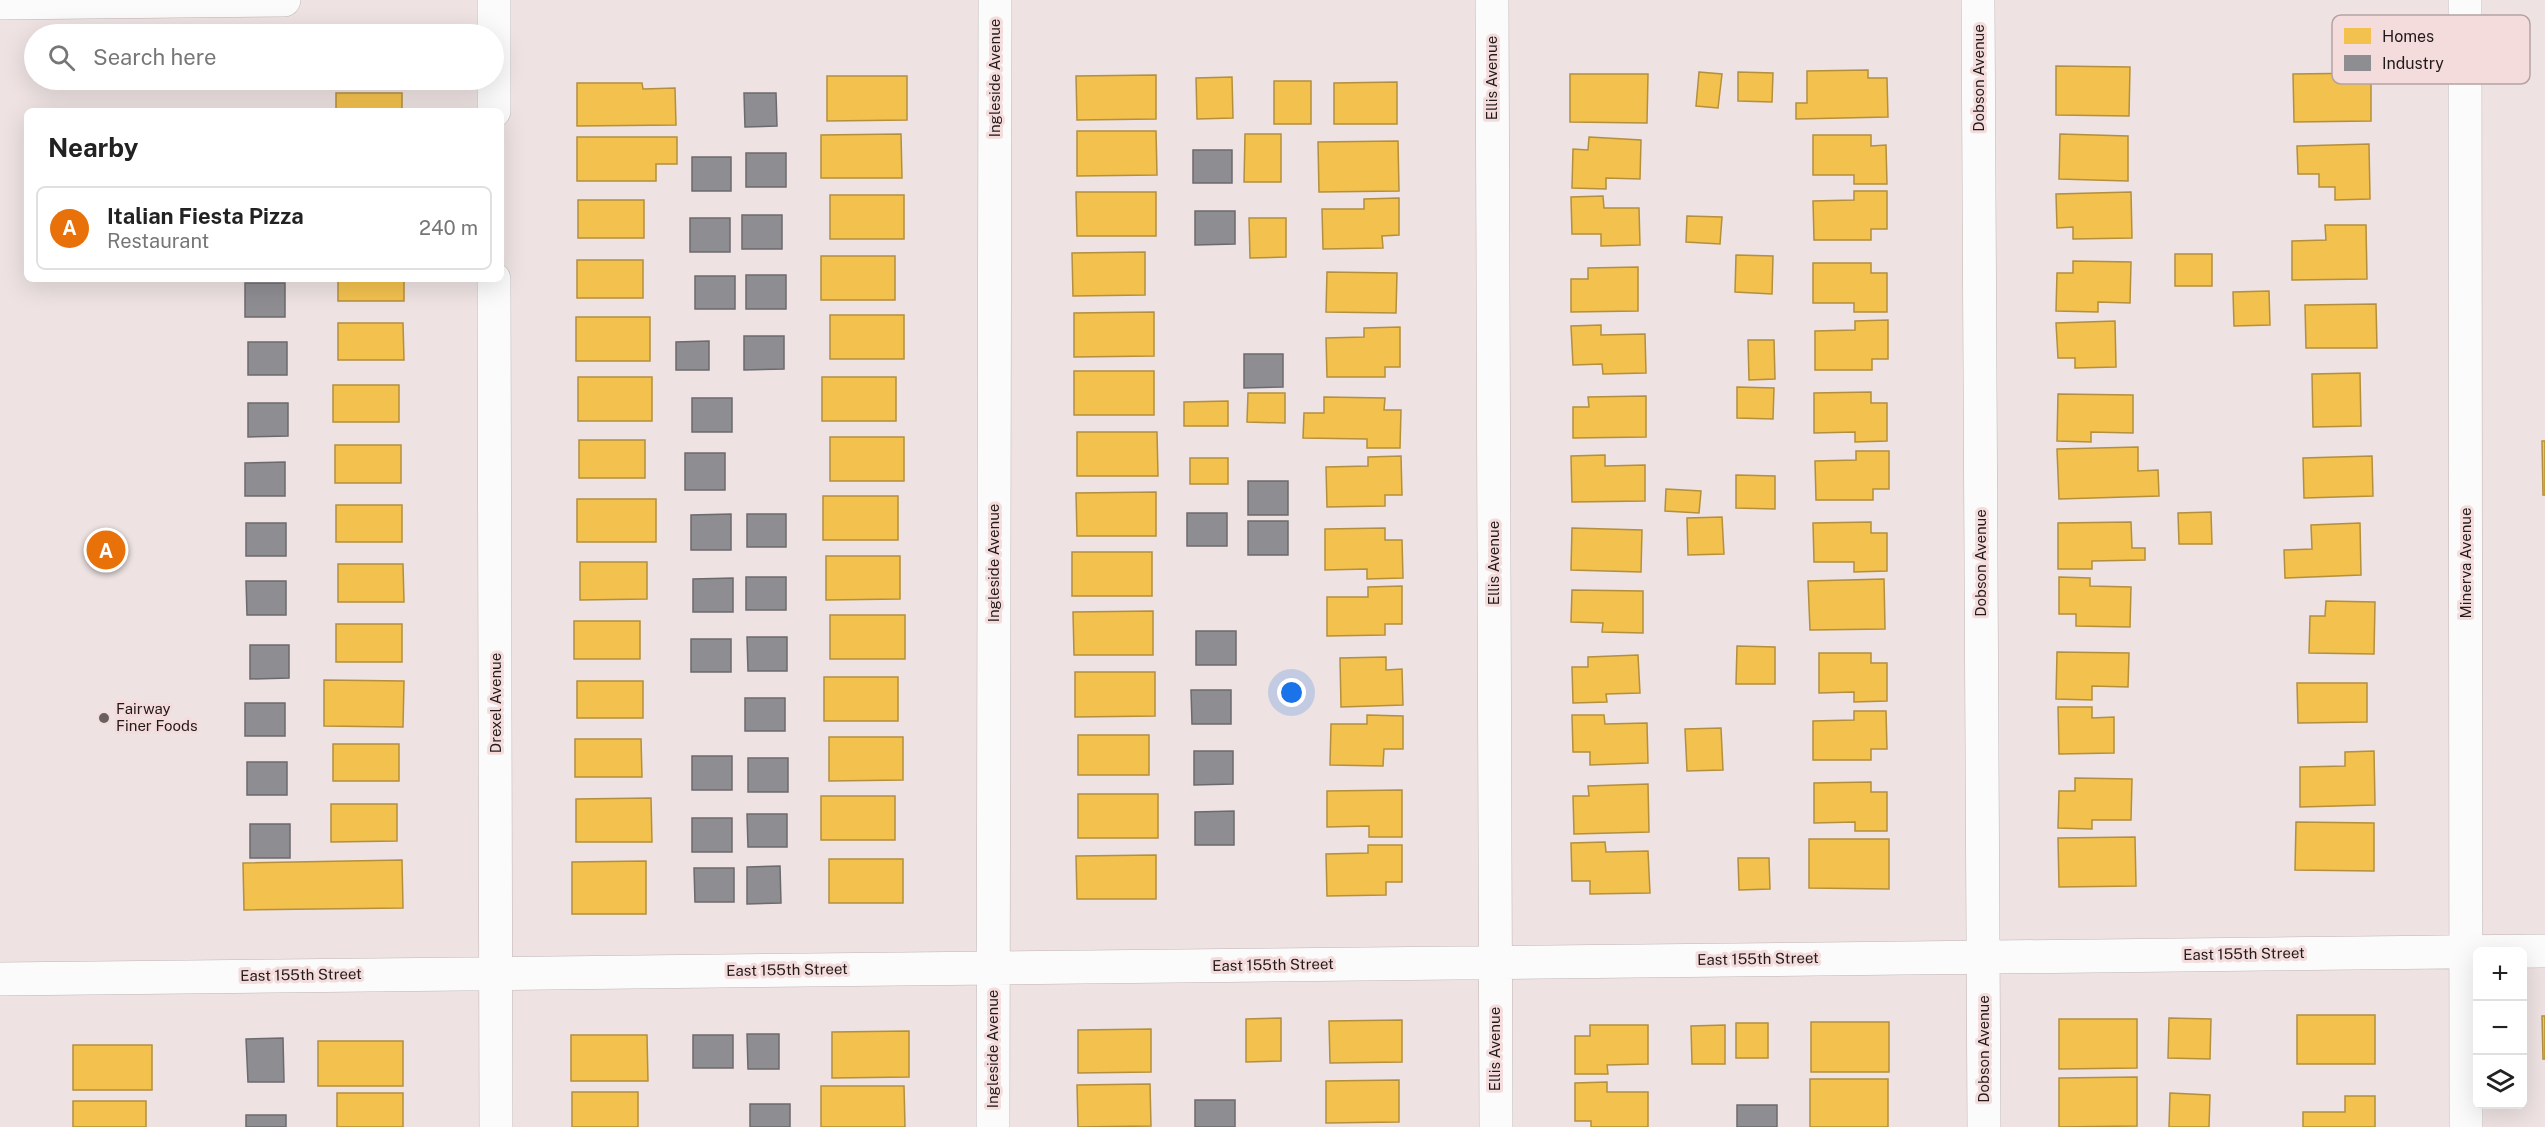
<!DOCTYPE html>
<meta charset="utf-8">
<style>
body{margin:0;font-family:"Public Sans",sans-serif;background:#f2f2f2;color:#222}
.controls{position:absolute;right:18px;bottom:18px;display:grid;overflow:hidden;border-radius:9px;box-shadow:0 6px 24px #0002}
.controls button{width:54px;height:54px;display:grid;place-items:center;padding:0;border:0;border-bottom:2px solid #e0e0e0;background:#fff;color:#222;font:30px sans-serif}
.you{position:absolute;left:1292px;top:693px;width:21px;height:21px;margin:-15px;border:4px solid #fff;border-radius:50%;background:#1a73e8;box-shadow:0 0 0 9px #1a73e833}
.badge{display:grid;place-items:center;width:39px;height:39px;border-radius:50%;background:#0b8043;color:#fff;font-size:20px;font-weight:700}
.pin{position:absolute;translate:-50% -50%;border:3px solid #fff;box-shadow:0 2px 6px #0006}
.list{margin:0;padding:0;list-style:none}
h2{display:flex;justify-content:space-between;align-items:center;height:78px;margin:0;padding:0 24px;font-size:26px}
h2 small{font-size:20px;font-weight:400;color:#767676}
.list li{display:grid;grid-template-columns:39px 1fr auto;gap:18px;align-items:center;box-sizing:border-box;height:84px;margin:0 12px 12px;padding:0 12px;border:2px solid #e0e0e0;border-radius:9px}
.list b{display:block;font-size:22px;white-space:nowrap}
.list p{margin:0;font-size:20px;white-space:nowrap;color:#767676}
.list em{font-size:20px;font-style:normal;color:#767676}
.icon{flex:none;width:33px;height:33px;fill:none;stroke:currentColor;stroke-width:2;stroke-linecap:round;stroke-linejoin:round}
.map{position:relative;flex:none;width:2545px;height:1127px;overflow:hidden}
.search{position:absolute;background:#fff;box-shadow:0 6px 24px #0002;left:24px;top:24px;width:480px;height:66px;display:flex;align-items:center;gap:15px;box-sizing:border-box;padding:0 21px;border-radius:33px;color:#767676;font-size:22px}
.panel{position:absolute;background:#fff;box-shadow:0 6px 24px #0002;left:24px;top:108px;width:480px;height:174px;border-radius:9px}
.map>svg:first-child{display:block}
.homes{fill:#f2c14e;stroke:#b48f3e;stroke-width:1.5}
.industry{fill:#8d8d92;stroke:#6d6a6e;stroke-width:1.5}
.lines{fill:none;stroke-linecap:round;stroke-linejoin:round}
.minor-casing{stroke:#bfb5b5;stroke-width:34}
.minor{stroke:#fcfbfb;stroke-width:33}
.poi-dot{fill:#695f5f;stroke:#f4dcdc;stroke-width:2}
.labels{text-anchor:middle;stroke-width:6;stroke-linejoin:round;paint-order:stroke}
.street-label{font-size:15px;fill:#221919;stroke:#f4dcdc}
.poi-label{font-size:15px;fill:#221919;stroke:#f4dcdc;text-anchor:start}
.key{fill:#f4dcdc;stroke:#b5a2a2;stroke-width:1.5}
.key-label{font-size:16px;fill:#221919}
</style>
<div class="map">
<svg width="2545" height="1127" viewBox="0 0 2545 1127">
<rect width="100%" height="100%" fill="#eee2e2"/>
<path class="homes" d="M 2056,66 L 2130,67 L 2129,116 L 2056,115 Z
M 1868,70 L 1868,78 L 1887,78 L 1888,117 L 1796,119 L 1796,103 L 1807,103 L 1807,71 Z
M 1699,72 L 1722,74 L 1718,108 L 1696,106 Z
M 1738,72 L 1773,73 L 1772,102 L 1738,101 Z
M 2371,73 L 2371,121 L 2294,122 L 2293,74 Z
M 1570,74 L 1648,74 L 1647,123 L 1570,122 Z
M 1156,75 L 1156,119 L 1077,120 L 1076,76 Z
M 827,76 L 907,76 L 907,120 L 827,121 Z
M 1232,77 L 1233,118 L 1197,119 L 1196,78 Z
M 1274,81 L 1311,81 L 1311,124 L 1274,124 Z
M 1397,82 L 1397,124 L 1334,124 L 1334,83 Z
M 577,83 L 642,83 L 643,89 L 675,88 L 676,125 L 577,126 Z
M 336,93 L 402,93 L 402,111 L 336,111 Z
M 1077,131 L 1156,131 L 1157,175 L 1077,176 Z
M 901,134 L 902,178 L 821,178 L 821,135 Z
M 1245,134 L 1281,134 L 1281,182 L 1244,182 Z
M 2060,134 L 2128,136 L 2128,181 L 2059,179 Z
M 1813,135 L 1871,135 L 1871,146 L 1886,145 L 1887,184 L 1854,184 L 1854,175 L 1813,175 Z
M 577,137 L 677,137 L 677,164 L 656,164 L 656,181 L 577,181 Z
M 1589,137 L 1641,140 L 1640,179 L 1606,178 L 1606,189 L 1572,188 L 1573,149 L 1588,150 Z
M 1398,141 L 1399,191 L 1319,192 L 1318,142 Z
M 2369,144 L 2370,199 L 2335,200 L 2335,187 L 2319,187 L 2319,174 L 2298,174 L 2297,146 Z
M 1854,191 L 1887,191 L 1887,229 L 1871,229 L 1871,240 L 1814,240 L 1813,201 L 1854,200 Z
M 1076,192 L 1156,192 L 1156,236 L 1077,236 Z
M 2131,192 L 2132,238 L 2073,239 L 2073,227 L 2057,228 L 2056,194 Z
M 830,195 L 904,195 L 904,239 L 830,239 Z
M 1603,196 L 1604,208 L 1639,208 L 1640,245 L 1601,246 L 1601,234 L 1572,234 L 1571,197 Z
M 1399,198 L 1399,235 L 1382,236 L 1383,248 L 1323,249 L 1322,209 L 1364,209 L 1364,199 Z
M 578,200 L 644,200 L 644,238 L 578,238 Z
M 1687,216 L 1722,217 L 1720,244 L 1686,242 Z
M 1249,218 L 1286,218 L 1286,257 L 1250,258 Z
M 2325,225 L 2366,225 L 2367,279 L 2292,280 L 2292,241 L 2326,240 Z
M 1145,252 L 1145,295 L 1073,296 L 1072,253 Z
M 2175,254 L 2212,254 L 2212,286 L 2175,286 Z
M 1736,255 L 1773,256 L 1772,294 L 1735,292 Z
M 821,256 L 895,256 L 895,300 L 821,300 Z
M 577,260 L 643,260 L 643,298 L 577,298 Z
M 2073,261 L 2131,262 L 2130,303 L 2098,302 L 2098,312 L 2056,311 L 2057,273 L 2073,273 Z
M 1813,263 L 1871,263 L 1871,273 L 1887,273 L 1887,312 L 1854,312 L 1854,303 L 1813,303 Z
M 1638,267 L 1638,311 L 1571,312 L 1571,279 L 1588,279 L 1588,268 Z
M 1327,272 L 1397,273 L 1396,313 L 1326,312 Z
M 338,279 L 404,279 L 404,301 L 338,301 Z
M 2269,291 L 2270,325 L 2234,326 L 2233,292 Z
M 2376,304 L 2377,348 L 2306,348 L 2305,305 Z
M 1154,312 L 1154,356 L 1074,357 L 1074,313 Z
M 830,315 L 904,315 L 904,359 L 830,359 Z
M 576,317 L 650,317 L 650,361 L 576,361 Z
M 1888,320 L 1888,359 L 1872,359 L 1872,370 L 1815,370 L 1815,331 L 1855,330 L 1855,321 Z
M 2115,321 L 2116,367 L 2075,368 L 2075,358 L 2058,358 L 2056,323 Z
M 338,323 L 403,323 L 404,360 L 338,360 Z
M 1601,325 L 1601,335 L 1645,334 L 1646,373 L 1603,374 L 1602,364 L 1573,365 L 1571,326 Z
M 1400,327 L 1400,367 L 1385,367 L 1385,377 L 1327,377 L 1326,338 L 1364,337 L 1364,328 Z
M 1748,340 L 1774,340 L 1775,379 L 1749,380 Z
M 1074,371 L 1154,371 L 1154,415 L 1074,415 Z
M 2360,373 L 2361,426 L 2313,427 L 2312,374 Z
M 578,377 L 652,377 L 652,421 L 578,421 Z
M 822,377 L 896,377 L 896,421 L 822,421 Z
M 333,385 L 399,385 L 399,422 L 333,422 Z
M 1737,387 L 1774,388 L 1773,419 L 1737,418 Z
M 1871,392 L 1871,403 L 1887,403 L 1887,441 L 1855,442 L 1855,432 L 1814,433 L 1814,393 Z
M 1248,393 L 1285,393 L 1285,423 L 1247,422 Z
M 2058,394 L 2133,395 L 2133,433 L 2091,432 L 2091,442 L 2057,441 Z
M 1646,396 L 1646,437 L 1573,438 L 1573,407 L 1589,407 L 1588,397 Z
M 1324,397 L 1385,398 L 1384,410 L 1401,410 L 1400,448 L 1367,448 L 1367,439 L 1303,438 L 1304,413 L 1324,413 Z
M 1228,401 L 1228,426 L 1184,426 L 1184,402 Z
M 1077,432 L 1157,432 L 1158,476 L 1077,476 Z
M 830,437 L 904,437 L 904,481 L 830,481 Z
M 579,440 L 645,440 L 645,478 L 579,478 Z
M 2542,441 L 2545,441 L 2545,495 L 2543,495 Z
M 335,445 L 401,445 L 401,483 L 335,483 Z
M 2138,447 L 2138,471 L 2158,470 L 2159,496 L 2059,499 L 2057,449 Z
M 1856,451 L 1889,451 L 1889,489 L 1873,489 L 1873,500 L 1816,500 L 1815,461 L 1856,460 Z
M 1605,455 L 1605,466 L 1645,465 L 1645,501 L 1572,502 L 1571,456 Z
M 1401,456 L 1402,495 L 1385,495 L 1385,506 L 1327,507 L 1326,467 L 1368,466 L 1368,457 Z
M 2372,456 L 2373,496 L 2304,498 L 2303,458 Z
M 1190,458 L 1228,458 L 1228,484 L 1190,484 Z
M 1736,475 L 1775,476 L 1775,509 L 1736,508 Z
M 1666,489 L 1701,491 L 1699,513 L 1665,511 Z
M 1156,492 L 1156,536 L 1077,536 L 1076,493 Z
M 823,496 L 898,496 L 898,540 L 823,540 Z
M 577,499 L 656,499 L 656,542 L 577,542 Z
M 336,505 L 402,505 L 402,542 L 336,542 Z
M 2211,512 L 2212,544 L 2179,544 L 2178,513 Z
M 1722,517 L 1724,554 L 1688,555 L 1687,518 Z
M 1871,522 L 1871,533 L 1887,533 L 1887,571 L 1854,572 L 1854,562 L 1814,562 L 1813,523 Z
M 2131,522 L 2132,548 L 2145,548 L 2145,560 L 2092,561 L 2092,569 L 2058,569 L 2058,523 Z
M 2360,523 L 2361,575 L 2285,578 L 2284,550 L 2312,549 L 2311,525 Z
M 1385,528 L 1385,540 L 1402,540 L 1403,578 L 1367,579 L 1367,569 L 1325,570 L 1325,529 Z
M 1572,528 L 1642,530 L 1641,572 L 1571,570 Z
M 1072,552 L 1152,552 L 1152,596 L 1072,596 Z
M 826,556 L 900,556 L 900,599 L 826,600 Z
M 580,562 L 647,562 L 647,599 L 580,600 Z
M 338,564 L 403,564 L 404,602 L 338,602 Z
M 2059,577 L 2090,578 L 2090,586 L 2131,587 L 2130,627 L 2076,626 L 2076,614 L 2059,614 Z
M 1884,579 L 1885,629 L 1810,630 L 1808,581 Z
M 1402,586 L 1402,624 L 1385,624 L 1385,635 L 1327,636 L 1327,597 L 1368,597 L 1368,587 Z
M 1572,590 L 1643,591 L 1643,633 L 1602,632 L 1603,623 L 1571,622 Z
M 2326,601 L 2375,602 L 2374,654 L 2309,653 L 2310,616 L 2325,616 Z
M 1153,611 L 1153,655 L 1074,655 L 1073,612 Z
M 830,615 L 905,615 L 905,659 L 830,659 Z
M 574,621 L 640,621 L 640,659 L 574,659 Z
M 336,624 L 402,624 L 402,662 L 336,662 Z
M 1737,646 L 1775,647 L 1775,684 L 1736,684 Z
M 2057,652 L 2129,653 L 2128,687 L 2092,686 L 2092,700 L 2056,699 Z
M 1819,653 L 1871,653 L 1871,663 L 1887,663 L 1887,701 L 1854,702 L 1854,692 L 1819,693 Z
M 1638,655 L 1640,693 L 1606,694 L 1607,702 L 1573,703 L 1572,667 L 1588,667 L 1588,657 Z
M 1386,657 L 1386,670 L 1402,669 L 1403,705 L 1341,707 L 1340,658 Z
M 1075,672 L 1155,672 L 1155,716 L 1075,717 Z
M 824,677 L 898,677 L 898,721 L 824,721 Z
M 324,680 L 404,681 L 403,727 L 324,726 Z
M 577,681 L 643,681 L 643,718 L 577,718 Z
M 2297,683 L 2367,683 L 2367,722 L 2298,723 Z
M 2058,707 L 2092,707 L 2092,718 L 2114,717 L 2114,753 L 2059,754 Z
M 1854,711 L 1886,711 L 1887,749 L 1871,749 L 1871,760 L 1813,760 L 1813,721 L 1854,720 Z
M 1367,715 L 1403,716 L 1403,749 L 1384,749 L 1383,766 L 1330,765 L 1331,724 L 1367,724 Z
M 1572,715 L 1604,715 L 1605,724 L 1647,723 L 1648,763 L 1590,765 L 1590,752 L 1573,752 Z
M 1721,728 L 1723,770 L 1687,771 L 1685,729 Z
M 1078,735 L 1149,735 L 1149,775 L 1078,775 Z
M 829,737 L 903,737 L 903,780 L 829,781 Z
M 575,739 L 641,739 L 642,777 L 575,777 Z
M 333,744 L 399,744 L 399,781 L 333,781 Z
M 2374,751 L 2375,805 L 2300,807 L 2300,767 L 2345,766 L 2345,752 Z
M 2075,778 L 2132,779 L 2131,820 L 2092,820 L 2092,829 L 2058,828 L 2059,791 L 2075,791 Z
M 1871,782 L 1871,792 L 1887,792 L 1887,831 L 1855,831 L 1855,822 L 1814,823 L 1814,783 Z
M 1648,784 L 1649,832 L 1574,834 L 1573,796 L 1589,796 L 1588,786 Z
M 1402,790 L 1402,837 L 1369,837 L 1369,826 L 1327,827 L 1327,791 Z
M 1078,794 L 1158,794 L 1158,838 L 1078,838 Z
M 821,796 L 895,796 L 895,840 L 821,840 Z
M 651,798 L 652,842 L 576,842 L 576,799 Z
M 331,804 L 397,804 L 397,841 L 331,842 Z
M 2296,822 L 2374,823 L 2374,871 L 2295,870 Z
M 2135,837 L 2136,886 L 2059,887 L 2058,838 Z
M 1809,839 L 1889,839 L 1889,889 L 1809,888 Z
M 1605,842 L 1606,852 L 1648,851 L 1650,893 L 1590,894 L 1590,881 L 1572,881 L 1571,843 Z
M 1368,845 L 1402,845 L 1402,882 L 1386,882 L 1386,895 L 1327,896 L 1326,854 L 1368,853 Z
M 1156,855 L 1156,899 L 1077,899 L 1076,856 Z
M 1738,858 L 1769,858 L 1770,889 L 1739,890 Z
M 829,859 L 903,859 L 903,903 L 829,903 Z
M 402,860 L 403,908 L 244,910 L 243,863 Z
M 646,861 L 646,914 L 572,914 L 572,862 Z
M 2297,1015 L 2375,1015 L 2375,1064 L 2297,1064 Z
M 2542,1016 L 2545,1016 L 2545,1059 L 2543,1059 Z
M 1281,1018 L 1281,1061 L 1246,1062 L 1246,1019 Z
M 2169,1018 L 2211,1019 L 2210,1059 L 2168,1058 Z
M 2059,1019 L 2137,1019 L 2137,1068 L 2059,1069 Z
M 1402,1020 L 1402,1062 L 1330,1063 L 1329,1021 Z
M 1811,1022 L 1889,1022 L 1889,1072 L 1811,1072 Z
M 1736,1023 L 1768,1023 L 1768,1058 L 1736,1058 Z
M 1590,1025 L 1648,1025 L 1648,1064 L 1607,1065 L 1608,1074 L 1575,1074 L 1575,1036 L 1590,1036 Z
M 1725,1025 L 1725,1064 L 1692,1064 L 1691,1026 Z
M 1151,1029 L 1151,1072 L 1078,1073 L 1078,1030 Z
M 909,1031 L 909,1077 L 832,1078 L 832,1032 Z
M 571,1035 L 647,1035 L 648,1081 L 571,1081 Z
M 318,1041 L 403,1041 L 403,1086 L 318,1086 Z
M 73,1045 L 152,1045 L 152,1090 L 73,1090 Z
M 2137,1077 L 2137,1126 L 2059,1127 L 2059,1078 Z
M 1810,1079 L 1888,1079 L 1888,1127 L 1810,1127 Z
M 1399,1080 L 1399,1122 L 1326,1123 L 1326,1081 Z
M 1607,1082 L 1607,1092 L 1648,1092 L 1648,1127 L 1591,1127 L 1591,1121 L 1575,1121 L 1575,1083 Z
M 1150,1084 L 1151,1126 L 1078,1127 L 1077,1085 Z
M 821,1086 L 904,1086 L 905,1127 L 821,1127 Z
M 572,1092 L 638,1092 L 638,1127 L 572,1127 Z
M 337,1093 L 403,1093 L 403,1127 L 337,1127 Z
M 2170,1093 L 2210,1095 L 2209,1127 L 2169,1127 Z
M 2345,1096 L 2375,1096 L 2375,1127 L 2303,1127 L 2303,1112 L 2345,1112 Z
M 73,1101 L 146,1101 L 146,1127 L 73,1127 Z"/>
<path class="industry" d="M 744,93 L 776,93 L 777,126 L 745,127 Z
M 1193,150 L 1232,150 L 1232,183 L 1193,183 Z
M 746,153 L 786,153 L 786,187 L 746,187 Z
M 692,157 L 731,157 L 731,191 L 692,191 Z
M 1195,211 L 1235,211 L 1235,244 L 1195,245 Z
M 742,215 L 782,215 L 782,249 L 742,249 Z
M 690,218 L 730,218 L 730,252 L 690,252 Z
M 746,275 L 786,275 L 786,309 L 746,309 Z
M 695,276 L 735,276 L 735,309 L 695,309 Z
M 245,283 L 285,283 L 285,317 L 245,317 Z
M 744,336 L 784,336 L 784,369 L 744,370 Z
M 709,341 L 709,370 L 676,370 L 676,342 Z
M 248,342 L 287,342 L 287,375 L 248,375 Z
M 1244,354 L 1283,354 L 1283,387 L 1244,388 Z
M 692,398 L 732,398 L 732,432 L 692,432 Z
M 248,403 L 288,403 L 288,436 L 248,437 Z
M 685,453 L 725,453 L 725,490 L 685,490 Z
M 285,462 L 285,496 L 245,496 L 245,463 Z
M 1248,481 L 1288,481 L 1288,515 L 1248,515 Z
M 1187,513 L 1227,513 L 1227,546 L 1187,546 Z
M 731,514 L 731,550 L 691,550 L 691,515 Z
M 747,514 L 786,514 L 786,547 L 747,547 Z
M 1248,521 L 1288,521 L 1288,555 L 1248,555 Z
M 246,523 L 286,523 L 286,556 L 246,556 Z
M 746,577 L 786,577 L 786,610 L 746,610 Z
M 733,578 L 733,612 L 693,612 L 693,579 Z
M 246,581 L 286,581 L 286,615 L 247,615 Z
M 1196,631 L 1236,631 L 1236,665 L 1196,665 Z
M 747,637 L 787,637 L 787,671 L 748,671 Z
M 691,639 L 731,639 L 731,672 L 691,672 Z
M 250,645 L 289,645 L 289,678 L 250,679 Z
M 1191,690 L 1231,690 L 1231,724 L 1192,724 Z
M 745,698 L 785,698 L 785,731 L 745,731 Z
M 245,703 L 285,703 L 285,736 L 245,736 Z
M 1194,751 L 1233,751 L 1233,784 L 1194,785 Z
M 692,756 L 732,756 L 732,790 L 692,790 Z
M 748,758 L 788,758 L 788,792 L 748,792 Z
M 247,762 L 287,762 L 287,795 L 247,795 Z
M 1234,811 L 1234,845 L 1195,845 L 1195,812 Z
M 747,814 L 787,814 L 787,847 L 748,847 Z
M 692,818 L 732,818 L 732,852 L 692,852 Z
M 250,824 L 290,824 L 290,858 L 250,858 Z
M 780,866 L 781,903 L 747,904 L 747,867 Z
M 694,868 L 734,868 L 734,902 L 695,902 Z
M 747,1034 L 779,1034 L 779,1069 L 748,1069 Z
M 693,1035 L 733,1035 L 733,1068 L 693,1068 Z
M 283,1038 L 284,1082 L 248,1082 L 246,1039 Z
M 1195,1100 L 1235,1100 L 1235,1127 L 1195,1127 Z
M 750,1104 L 790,1104 L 790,1127 L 750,1127 Z
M 1737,1105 L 1777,1105 L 1777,1127 L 1737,1127 Z
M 246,1115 L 286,1115 L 286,1127 L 246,1127 Z"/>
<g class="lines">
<defs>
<path id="minor" d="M 494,0 L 494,111
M 1492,0 L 1496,1127
M 1978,0 L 1984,1127
M 2465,0 L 2466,1127
M 0,3 L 284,0
M 494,279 L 496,1127
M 0,979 L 2545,951
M 993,1127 L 995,0"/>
</defs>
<use href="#minor" class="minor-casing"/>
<use href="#minor" class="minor"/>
</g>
<circle class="poi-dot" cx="104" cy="718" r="6"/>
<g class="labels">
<g class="street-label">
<text transform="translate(995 78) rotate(-90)" y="5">Ingleside Avenue</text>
<text transform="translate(1492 78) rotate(-90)" y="5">Ellis Avenue</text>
<text transform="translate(1979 78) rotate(-90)" y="5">Dobson Avenue</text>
<text transform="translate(994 563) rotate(-90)" y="5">Ingleside Avenue</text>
<text transform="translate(1494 563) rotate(-90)" y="5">Ellis Avenue</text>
<text transform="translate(1981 563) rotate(-90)" y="5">Dobson Avenue</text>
<text transform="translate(2466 563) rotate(-90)" y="5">Minerva Avenue</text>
<text transform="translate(496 703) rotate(-90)" y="5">Drexel Avenue</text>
<text transform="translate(2244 954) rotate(-1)" y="5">East 155th Street</text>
<text transform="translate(1758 959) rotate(-1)" y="5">East 155th Street</text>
<text transform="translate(1273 965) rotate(-1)" y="5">East 155th Street</text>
<text transform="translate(787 970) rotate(-1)" y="5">East 155th Street</text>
<text transform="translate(301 975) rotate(-1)" y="5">East 155th Street</text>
<text transform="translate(993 1049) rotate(-90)" y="5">Ingleside Avenue</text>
<text transform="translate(1495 1049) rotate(-90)" y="5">Ellis Avenue</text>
<text transform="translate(1984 1049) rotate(-90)" y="5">Dobson Avenue</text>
</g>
<g class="poi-label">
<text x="116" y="714">Fairway<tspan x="116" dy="17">Finer Foods</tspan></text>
</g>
</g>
<rect x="2332" y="15" width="198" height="69" rx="9" class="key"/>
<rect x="2344" y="28" width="27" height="16" fill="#f2c14e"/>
<rect x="2344" y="55" width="27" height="16" fill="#8d8d92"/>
<g class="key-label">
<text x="2382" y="42">Homes</text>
<text x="2382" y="69">Industry</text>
</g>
</svg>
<div class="controls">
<button>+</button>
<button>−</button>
<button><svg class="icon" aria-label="layers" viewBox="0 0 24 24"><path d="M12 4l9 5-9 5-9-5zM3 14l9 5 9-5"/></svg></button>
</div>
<div class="you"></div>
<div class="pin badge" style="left:106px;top:550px;background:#e8710a">A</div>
<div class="search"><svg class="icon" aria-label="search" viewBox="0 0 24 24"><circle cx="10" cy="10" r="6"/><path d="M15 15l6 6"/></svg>Search here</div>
<section class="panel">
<h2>Nearby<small></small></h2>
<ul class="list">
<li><span class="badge" style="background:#e8710a">A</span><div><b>Italian Fiesta Pizza</b><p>Restaurant</p></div><em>240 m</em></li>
</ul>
</section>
</div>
